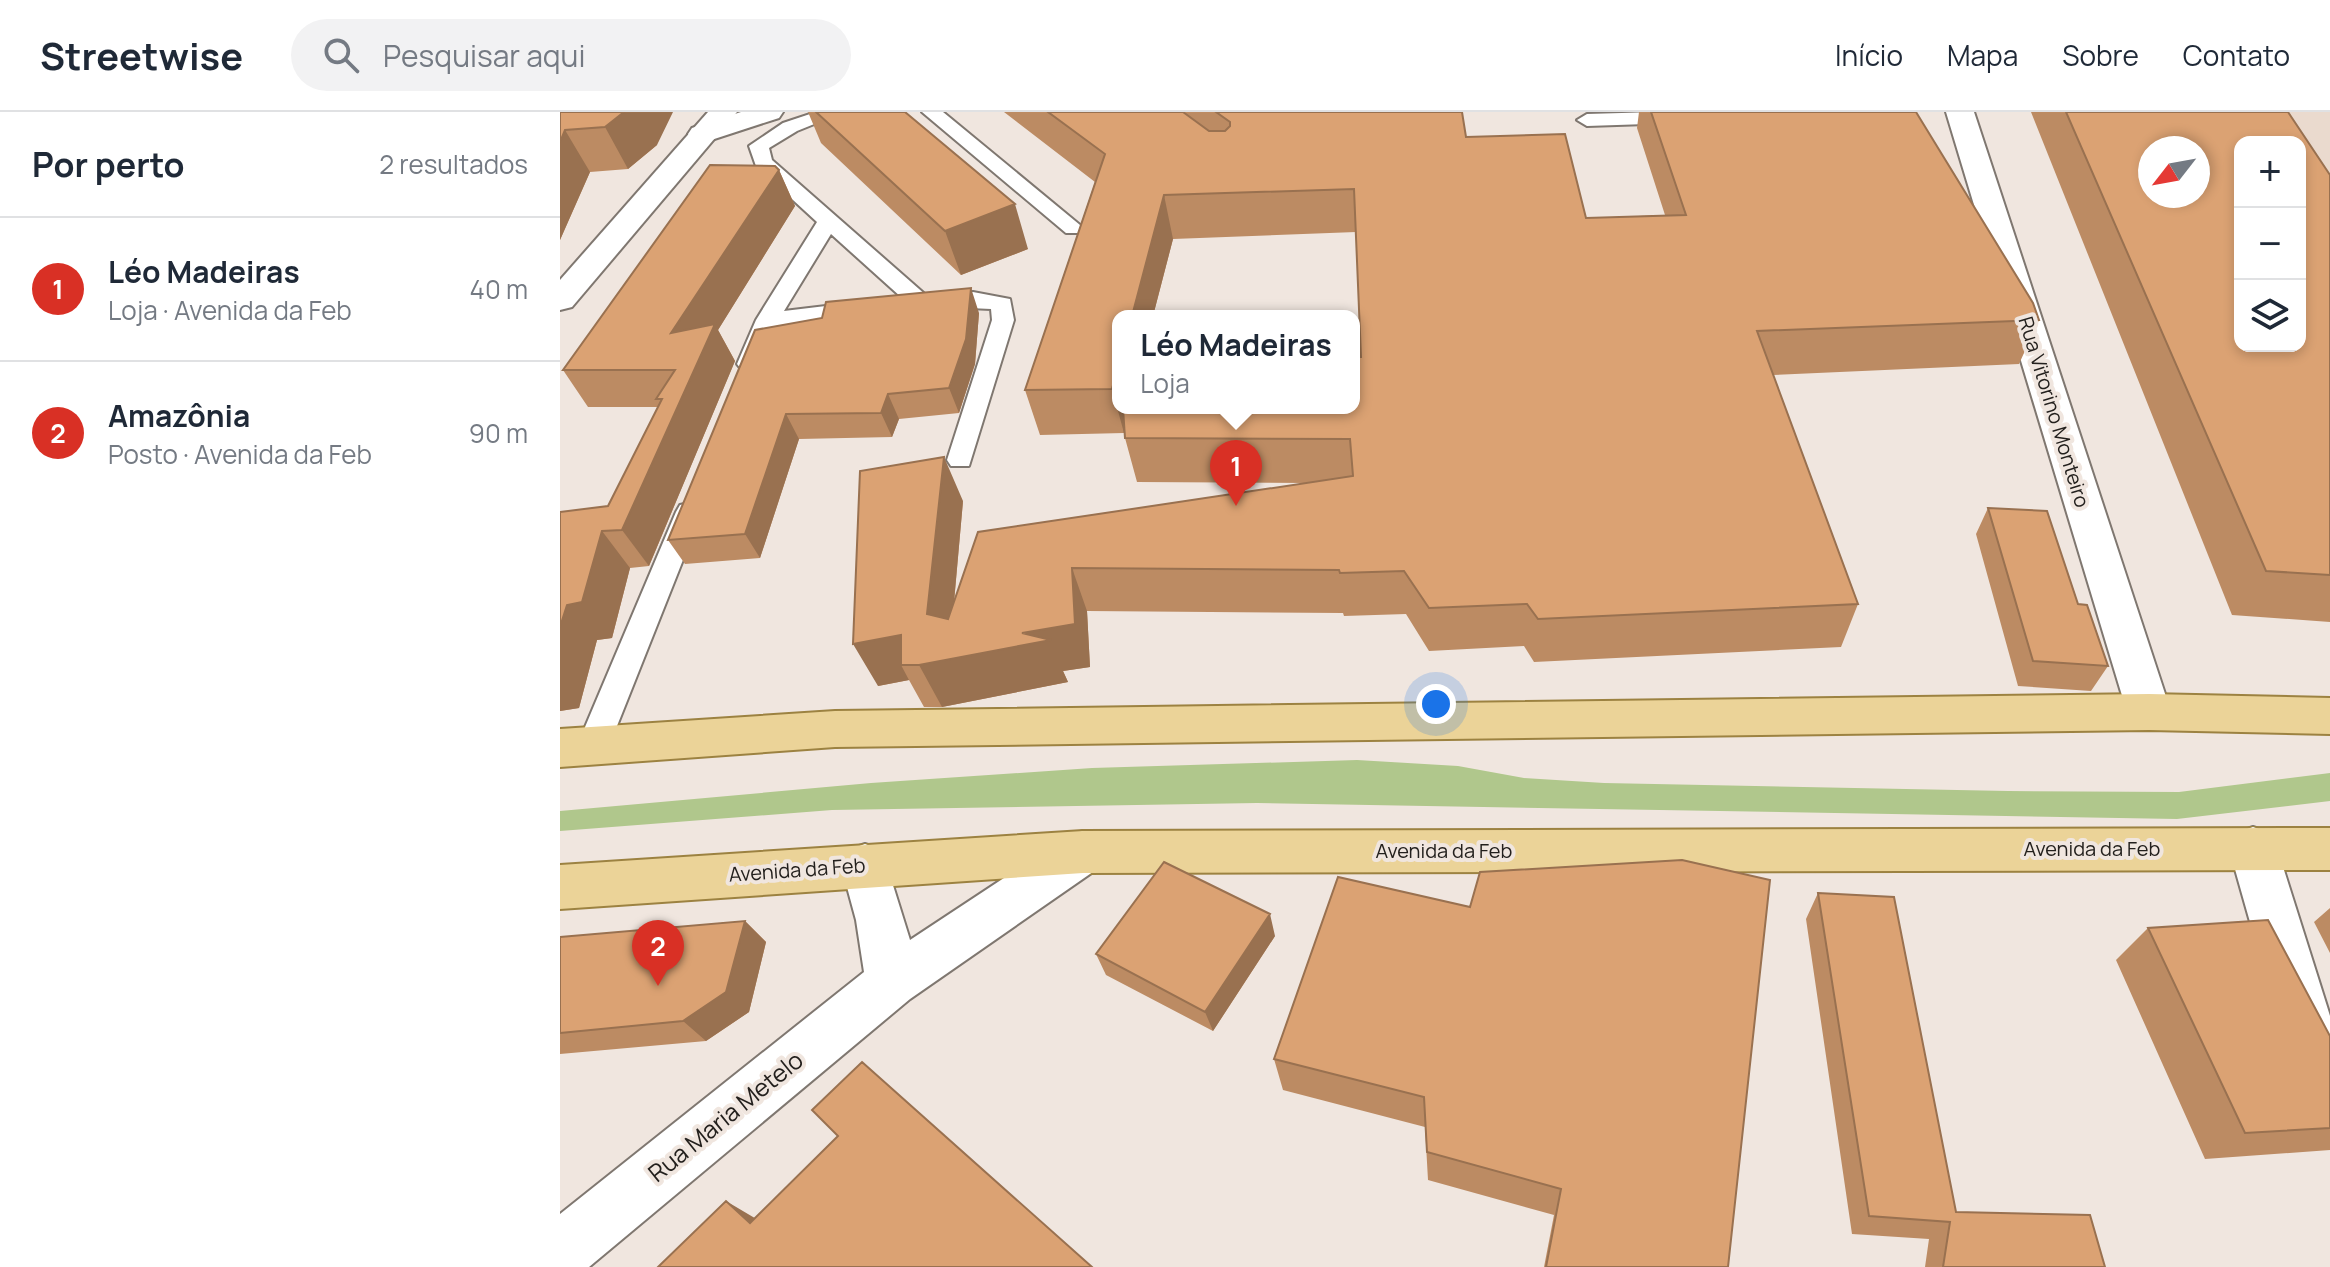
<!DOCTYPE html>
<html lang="pt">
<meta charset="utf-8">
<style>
body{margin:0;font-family:Manrope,sans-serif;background:#f2f2f3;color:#1f2937}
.controls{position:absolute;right:24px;top:24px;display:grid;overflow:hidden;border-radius:16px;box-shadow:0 4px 12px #0003}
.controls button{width:72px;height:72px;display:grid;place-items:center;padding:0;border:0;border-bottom:2px solid #e0e1e3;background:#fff;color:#1f2937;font:40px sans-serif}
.compass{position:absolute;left:1578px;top:24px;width:72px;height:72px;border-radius:50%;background:#fff;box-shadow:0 4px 12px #0003;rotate:239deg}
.you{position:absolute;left:876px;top:592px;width:28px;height:28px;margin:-20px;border:6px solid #fff;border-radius:50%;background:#1a73e8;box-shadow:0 0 0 12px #1a73e833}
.badge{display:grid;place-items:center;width:52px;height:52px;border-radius:50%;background:#d93025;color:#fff;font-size:26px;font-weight:700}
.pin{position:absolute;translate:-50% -66px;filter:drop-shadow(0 2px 4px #0008)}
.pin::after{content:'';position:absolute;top:42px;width:28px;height:24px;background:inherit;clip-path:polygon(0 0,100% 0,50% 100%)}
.popup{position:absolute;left:552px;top:198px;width:248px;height:104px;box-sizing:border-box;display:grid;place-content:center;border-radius:16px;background:#fff;filter:drop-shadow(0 2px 6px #0005);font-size:26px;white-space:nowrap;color:#747a83}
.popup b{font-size:30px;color:#1f2937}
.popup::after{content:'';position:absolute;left:50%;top:100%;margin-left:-16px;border:16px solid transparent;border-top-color:#fff}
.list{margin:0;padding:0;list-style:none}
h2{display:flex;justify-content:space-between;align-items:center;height:104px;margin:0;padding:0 32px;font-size:34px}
h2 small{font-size:26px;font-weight:400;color:#747a83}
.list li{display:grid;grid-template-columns:52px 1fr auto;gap:24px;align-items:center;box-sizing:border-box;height:144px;padding:0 32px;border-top:2px solid #e0e1e3}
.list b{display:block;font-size:30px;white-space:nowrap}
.list p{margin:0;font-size:26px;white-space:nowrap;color:#747a83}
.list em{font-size:26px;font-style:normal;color:#747a83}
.icon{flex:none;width:44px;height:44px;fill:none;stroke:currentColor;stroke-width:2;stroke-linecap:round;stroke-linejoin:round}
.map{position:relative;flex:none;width:1770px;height:1155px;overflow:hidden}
header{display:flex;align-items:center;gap:48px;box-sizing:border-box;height:112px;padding:0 40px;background:#fff;border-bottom:2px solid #e0e1e3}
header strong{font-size:38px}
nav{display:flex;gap:44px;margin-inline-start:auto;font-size:28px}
.search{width:560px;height:72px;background:#f2f2f3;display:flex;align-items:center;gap:20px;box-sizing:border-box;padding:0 28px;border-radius:44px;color:#747a83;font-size:30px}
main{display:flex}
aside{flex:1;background:#fff}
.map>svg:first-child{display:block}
.built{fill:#eadace}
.green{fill:#b0c78c}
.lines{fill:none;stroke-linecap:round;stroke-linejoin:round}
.service-casing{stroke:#7f7770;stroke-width:4}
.minor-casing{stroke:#7f7770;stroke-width:4}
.secondary-casing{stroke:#7f7770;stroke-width:4}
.primary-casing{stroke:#9c8241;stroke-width:4}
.service{fill:#fff;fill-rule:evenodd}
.minor{fill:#fff;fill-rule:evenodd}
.secondary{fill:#fff;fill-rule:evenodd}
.primary{fill:#ebd398;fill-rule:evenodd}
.wall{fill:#bc8b63;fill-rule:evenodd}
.shaded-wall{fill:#997150}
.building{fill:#dba273;stroke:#997150;stroke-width:2;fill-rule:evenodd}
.labels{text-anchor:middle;stroke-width:8;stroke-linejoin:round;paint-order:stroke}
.street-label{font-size:20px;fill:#23201d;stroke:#f0e6df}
.near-street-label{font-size:24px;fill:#23201d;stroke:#f0e6df}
</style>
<header>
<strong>Streetwise</strong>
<div class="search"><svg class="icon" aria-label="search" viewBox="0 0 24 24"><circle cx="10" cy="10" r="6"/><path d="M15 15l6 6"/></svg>Pesquisar aqui</div>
<nav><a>Início</a><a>Mapa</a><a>Sobre</a><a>Contato</a></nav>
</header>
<main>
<aside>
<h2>Por perto<small>2 resultados</small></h2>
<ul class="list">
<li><span class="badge">1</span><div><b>Léo Madeiras</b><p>Loja · Avenida da Feb</p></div><em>40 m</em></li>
<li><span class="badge">2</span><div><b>Amazônia</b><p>Posto · Avenida da Feb</p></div><em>90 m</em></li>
</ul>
</aside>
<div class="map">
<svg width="1770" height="1155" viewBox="0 0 1770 1155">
<rect width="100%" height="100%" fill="#f0e6df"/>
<path class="built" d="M 1687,0 L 1770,0 L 1770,137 L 1740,30 Z"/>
<path class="green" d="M 797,648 L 898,654 L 964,666 L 1044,671 L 1448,679 L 1619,680 L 1770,661 L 1770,689 L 1617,707 L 697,691 L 272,698 L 0,719 L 0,699 L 311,671 L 532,656 Z"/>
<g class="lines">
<defs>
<path id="service" d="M 256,0 L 284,0 L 237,19 L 209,36 L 212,48 L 367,184 L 413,180 L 450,187 L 454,208 L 409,354 L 391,354 L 387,348 L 432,208 L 431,197 L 366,194 L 216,214 L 197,257 L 181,257 L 177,252 L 196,208 L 257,110 L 196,54 L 189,34 L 223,11 ZM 271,122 L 341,185 L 224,199 Z
M 362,0 L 383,0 L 520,113 L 524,117 L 520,121 L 506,121 Z
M 1096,0 L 1120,0 L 1127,5 L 1117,11 L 1027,14 L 1017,8 L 1027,2 Z
M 129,391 L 138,393 L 142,400 L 49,634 L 44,643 L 33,647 L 22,643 L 17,634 L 116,400 L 120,393 Z"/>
<path id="minor" d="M 181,0 L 223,0 L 219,6 L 142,31 L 132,28 L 128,22 L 132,16 Z
M 1386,0 L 1414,0 L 1611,600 L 1605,613 L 1589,618 L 1573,613 L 1567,600 Z
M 1693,715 L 1710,721 L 1717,736 L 1770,904 L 1770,1021 L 1750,1013 L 1742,993 L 1669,736 L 1676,721 Z
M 523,719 L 540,725 L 547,740 L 540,755 L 350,887 L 29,1155 L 0,1155 L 0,1102 L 304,860 L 296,808 L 281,753 L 288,738 L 305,732 L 322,738 L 350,828 L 506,725 Z"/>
<path id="secondary" d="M 148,0 L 177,0 L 12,195 L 0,198 L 0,168 Z"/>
<path id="primary" d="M 1589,582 L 1770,586 L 1770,622 L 1589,618 L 275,635 L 0,655 L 0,617 L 275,599 Z
M 1770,716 L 1770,758 L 523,761 L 0,797 L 0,753 L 523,719 Z"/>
</defs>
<use href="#service" class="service-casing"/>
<use href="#minor" class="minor-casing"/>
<use href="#secondary" class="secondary-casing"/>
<use href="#primary" class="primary-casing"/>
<use href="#service" class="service"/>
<use href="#minor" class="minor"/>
<use href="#secondary" class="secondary"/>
<use href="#primary" class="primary"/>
</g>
<path class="wall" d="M 0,0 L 97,33 L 68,57 L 30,60 L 0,128 Z
M 248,0 L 345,0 L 468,137 L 401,163 L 261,31 Z
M 444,0 L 902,0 L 906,25 L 1026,106 L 1105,103 L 1077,16 L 1079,0 L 1356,0 L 1479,208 L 1459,252 L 1213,263 L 1298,492 L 1281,535 L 974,550 L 964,534 L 869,539 L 846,502 L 784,504 L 783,501 L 527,499 L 530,555 L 503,559 L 508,570 L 382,595 L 364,595 L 349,568 L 318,574 L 403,389 L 394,491 L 748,371 L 577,370 L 565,326 L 565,318 L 564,321 L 480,323 L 465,278 L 535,70 ZM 796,120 L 801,245 L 558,296 L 558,204 L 593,204 L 613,127 Z
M 1471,0 L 1728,0 L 1770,63 L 1770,510 L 1672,503 Z
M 219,58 L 235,94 L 158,218 L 175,249 L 89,454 L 70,456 L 52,526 L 37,528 L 19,596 L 0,599 L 0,400 L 48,394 L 98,295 L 28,295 L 3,258 Z
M 419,201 L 415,252 L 399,301 L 339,307 L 332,325 L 239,327 L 200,446 L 125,452 L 108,428 L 195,218 Z
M 1428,396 L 1518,492 L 1548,554 L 1531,579 L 1458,574 L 1416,422 Z
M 778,765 L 1168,1155 L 984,1155 L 994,1103 L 868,1068 L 865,1015 L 723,978 L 714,947 Z
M 1258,781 L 1396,1100 L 1545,1155 L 1365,1155 L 1369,1127 L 1292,1122 L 1246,807 Z
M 1770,796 L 1770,841 L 1754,810 Z
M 185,809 L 206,830 L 189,900 L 146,929 L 0,942 L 0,825 Z
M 1588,816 L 1770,924 L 1770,1038 L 1645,1047 L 1556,848 Z
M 715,824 L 653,919 L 546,863 L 536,842 Z"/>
<path class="shaded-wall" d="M 64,0 L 113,0 L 97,33 L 68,57 L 45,15 Z
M 5,18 L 30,60 L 0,128 L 0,30 Z
M 219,58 L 235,94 L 158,218 L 175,249 L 89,454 L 62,418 L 138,249 L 111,221 Z
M 604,83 L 613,127 L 593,204 L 572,204 Z
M 455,92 L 468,137 L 401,163 L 385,119 Z
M 411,176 L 419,201 L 415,252 L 399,301 L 389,276 Z
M 558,254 L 558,296 L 570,296 L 564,321 L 552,277 Z
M 328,282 L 339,307 L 332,325 L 321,301 Z
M 226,302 L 239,327 L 200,446 L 185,422 Z
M 384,345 L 403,389 L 389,545 L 367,502 Z
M 42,419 L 70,456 L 52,526 L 37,528 L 19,596 L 0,599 L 0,515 L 7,493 Z
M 512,456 L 527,499 L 530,555 L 503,559 L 508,570 L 382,595 L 359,553 L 462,521 Z
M 341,523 L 341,553 L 349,568 L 318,574 L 293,532 Z
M 710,802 L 715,824 L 653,919 L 645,900 Z
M 185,809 L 206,830 L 189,900 L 146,929 L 123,909 Z
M 166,1089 L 208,1114 L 190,1111 Z"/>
<path class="building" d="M 0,0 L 64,0 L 45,15 L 5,18 L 0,30 Z
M 256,0 L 345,0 L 455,92 L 385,119 Z
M 488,0 L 623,0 L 649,19 L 665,19 L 670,14 L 670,10 L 656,0 L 902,0 L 906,25 L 1005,22 L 1026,106 L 1126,103 L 1091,0 L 1356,0 L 1473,191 L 1479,208 L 1197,219 L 1298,492 L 978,507 L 967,492 L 869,496 L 844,459 L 780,461 L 779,458 L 512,456 L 515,512 L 462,521 L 491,528 L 359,553 L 341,553 L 341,523 L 293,532 L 300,359 L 384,345 L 367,502 L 388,507 L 418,420 L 793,364 L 790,327 L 565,326 L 563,296 L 794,296 L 794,245 L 801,245 L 794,77 L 604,83 L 572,204 L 558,204 L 558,254 L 552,277 L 465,278 L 545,42 Z
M 1506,0 L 1728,0 L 1770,63 L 1770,463 L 1706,459 ZM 1680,30 L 1740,30 L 1740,234 L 1680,234 ZM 1590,36 L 1638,36 L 1638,84 L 1590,84 Z
M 150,53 L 215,54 L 219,58 L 111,221 L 155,212 L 62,418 L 42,419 L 22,490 L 7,493 L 0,515 L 0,400 L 48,394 L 102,287 L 96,287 L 115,258 L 3,258 Z
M 411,176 L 406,227 L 389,276 L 328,282 L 321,301 L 226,302 L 185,422 L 108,428 L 195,218 L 262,206 L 266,190 Z
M 1428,396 L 1487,399 L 1518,492 L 1527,493 L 1548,554 L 1473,549 Z
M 1122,748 L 1210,768 L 1168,1155 L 986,1155 L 1001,1077 L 867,1040 L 864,985 L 714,947 L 778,765 L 910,795 L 920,760 Z
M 604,750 L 710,802 L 645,900 L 536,842 Z
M 1258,781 L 1334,785 L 1396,1100 L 1530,1103 L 1545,1155 L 1383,1155 L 1390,1110 L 1309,1104 Z
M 1708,808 L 1770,924 L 1770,1016 L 1685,1021 L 1588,816 Z
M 185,809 L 166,880 L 123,909 L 0,921 L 0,825 Z
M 302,950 L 532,1155 L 98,1155 L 166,1089 L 190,1111 L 278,1024 L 252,998 Z"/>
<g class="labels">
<g class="street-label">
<text transform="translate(1494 300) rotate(73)" y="7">Rua Vitorino Monteiro</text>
<text x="1532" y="744">Avenida da Feb</text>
<text x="884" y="746">Avenida da Feb</text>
<text transform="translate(237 758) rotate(-4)" y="7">Avenida da Feb</text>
</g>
<g class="near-street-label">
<text transform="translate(166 1005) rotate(-39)" y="8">Rua Maria Metelo</text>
</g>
</g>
</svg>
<div class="controls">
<button>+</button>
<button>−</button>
<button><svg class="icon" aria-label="layers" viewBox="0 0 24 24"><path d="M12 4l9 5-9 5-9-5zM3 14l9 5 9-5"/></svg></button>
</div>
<svg class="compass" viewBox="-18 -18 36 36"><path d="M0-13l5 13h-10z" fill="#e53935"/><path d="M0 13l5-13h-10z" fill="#747a83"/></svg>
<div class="you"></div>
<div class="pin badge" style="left:676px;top:394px">1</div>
<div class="popup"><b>Léo Madeiras</b>Loja</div>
<div class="pin badge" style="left:98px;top:874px">2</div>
</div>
</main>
